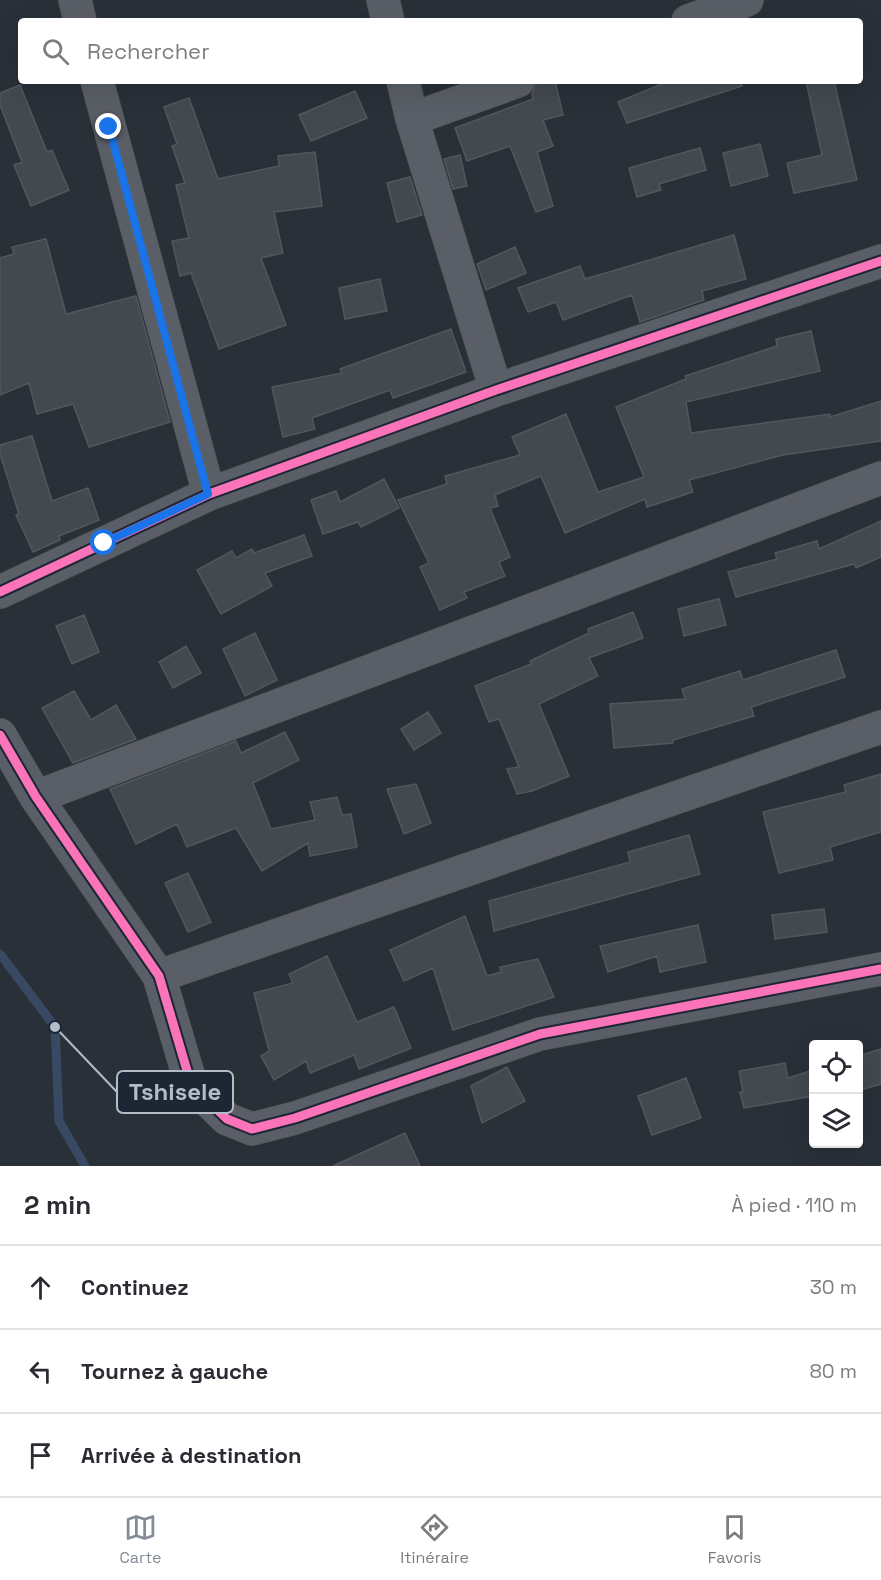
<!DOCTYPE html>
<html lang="fr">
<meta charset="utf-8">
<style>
body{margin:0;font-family:"Space Grotesk",sans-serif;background:#f2f2f3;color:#2b2b33}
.controls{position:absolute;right:18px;bottom:18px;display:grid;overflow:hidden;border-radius:6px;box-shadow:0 6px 24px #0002}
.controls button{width:54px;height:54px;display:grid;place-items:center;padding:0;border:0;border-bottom:2px solid #e1e1e2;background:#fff;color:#2b2b33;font:30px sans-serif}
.stop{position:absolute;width:18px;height:18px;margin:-14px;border:4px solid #1a73e8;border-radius:50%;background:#fff}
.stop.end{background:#1a73e8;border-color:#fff;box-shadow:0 2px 6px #0008}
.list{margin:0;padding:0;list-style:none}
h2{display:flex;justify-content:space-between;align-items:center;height:78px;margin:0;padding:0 24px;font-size:26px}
h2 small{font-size:20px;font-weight:400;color:#7c7c81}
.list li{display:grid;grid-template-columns:39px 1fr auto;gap:18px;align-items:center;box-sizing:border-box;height:84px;padding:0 24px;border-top:2px solid #e1e1e2}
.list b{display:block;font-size:22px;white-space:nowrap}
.list em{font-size:20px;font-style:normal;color:#7c7c81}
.icon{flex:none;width:33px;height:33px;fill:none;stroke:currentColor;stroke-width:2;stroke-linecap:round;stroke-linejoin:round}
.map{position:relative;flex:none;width:881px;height:1166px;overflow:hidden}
.search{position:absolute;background:#fff;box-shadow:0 6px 24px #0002;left:18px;right:18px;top:18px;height:66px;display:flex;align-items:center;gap:15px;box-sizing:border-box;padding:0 21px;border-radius:6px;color:#7c7c81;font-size:22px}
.sheet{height:330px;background:#fff}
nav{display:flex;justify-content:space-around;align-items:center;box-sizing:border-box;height:84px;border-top:2px solid #e1e1e2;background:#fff;font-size:16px;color:#7c7c81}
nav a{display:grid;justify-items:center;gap:3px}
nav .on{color:#848b96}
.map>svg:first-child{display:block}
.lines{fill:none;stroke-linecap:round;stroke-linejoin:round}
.stream{stroke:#384963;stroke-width:9}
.building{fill:#444950;stroke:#52575f;stroke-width:1.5}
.minor-casing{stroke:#484c53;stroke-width:34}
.minor{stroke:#5a5e66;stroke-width:33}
.cycleway-casing{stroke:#1d2633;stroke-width:13}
.cycleway{stroke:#fb73b8;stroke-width:9}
.route{stroke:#1a73e8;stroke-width:8}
.leader{fill:none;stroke:#b4bcc9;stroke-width:2}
.callout-dot{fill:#b4bcc9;stroke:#1d2633;stroke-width:2}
.callout{fill:#1d2633;stroke:#b4bcc9;stroke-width:2}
.callout-label{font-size:24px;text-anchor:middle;font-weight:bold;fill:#b4bcc9}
</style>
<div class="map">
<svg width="881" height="1166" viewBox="0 0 881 1166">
<rect width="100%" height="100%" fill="#2a3038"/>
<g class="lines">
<path class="stream" d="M 0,954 L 55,1027 L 59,1121 L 85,1166"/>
</g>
<path class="building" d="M 544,81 L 555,81 L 563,115 L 543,120 L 553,146 L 537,152 L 553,206 L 536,212 L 510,146 L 467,161 L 455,128 L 533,99 L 532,94 L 536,83 Z
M 669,81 L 741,81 L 742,86 L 627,123 L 618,102 Z
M 806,81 L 834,81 L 857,180 L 794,193 L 787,163 L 822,155 Z
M 20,85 L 47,152 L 52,150 L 69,190 L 31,206 L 14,165 L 22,162 L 0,105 L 0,93 Z
M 355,91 L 367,118 L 311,141 L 299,115 Z
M 189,98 L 218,179 L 279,166 L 278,156 L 315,152 L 322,206 L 274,212 L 283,253 L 261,258 L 286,325 L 219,349 L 191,273 L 180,276 L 172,241 L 189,238 L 176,185 L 185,183 L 172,146 L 177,144 L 164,107 Z
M 760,144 L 768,176 L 731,186 L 723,153 Z
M 700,148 L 706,170 L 659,184 L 661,190 L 637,197 L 629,168 Z
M 460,155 L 467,186 L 453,189 L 444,159 Z
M 410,177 L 422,215 L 397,222 L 387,183 Z
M 734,235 L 746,279 L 702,291 L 704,300 L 640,322 L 632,295 L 563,320 L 556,302 L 528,312 L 518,288 L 580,266 L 585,279 Z
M 46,239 L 66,314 L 136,296 L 170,422 L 89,447 L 73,404 L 37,414 L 29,383 L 0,395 L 0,258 L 14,254 L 12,247 Z
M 515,247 L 526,273 L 486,290 L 477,264 Z
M 380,279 L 387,311 L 345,319 L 339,288 Z
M 451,329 L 466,372 L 393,398 L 390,390 L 312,418 L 315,429 L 283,437 L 272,387 L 342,373 L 340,369 Z
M 811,331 L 820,371 L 686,402 L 691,433 L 830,414 L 830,417 L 881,401 L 881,441 L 783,455 L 689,480 L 693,492 L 647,507 L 645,499 L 565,533 L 541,476 L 495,495 L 498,506 L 490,508 L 510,557 L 499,562 L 505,576 L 464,592 L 467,598 L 440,610 L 420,567 L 429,563 L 398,500 L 447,484 L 445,476 L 520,455 L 512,437 L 566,414 L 598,492 L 644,477 L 616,407 L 686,379 L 685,376 L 777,346 L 776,339 Z
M 32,436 L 52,501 L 88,488 L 99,520 L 59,536 L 60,540 L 33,552 L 16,515 L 19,514 L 0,454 L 0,445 Z
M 384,479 L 399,508 L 361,527 L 358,522 L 323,534 L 311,500 L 336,491 L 340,502 Z
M 881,521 L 881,557 L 856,568 L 854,564 L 736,597 L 728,572 L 777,559 L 775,553 L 817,541 L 819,549 Z
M 304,535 L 312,556 L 265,573 L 272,586 L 221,614 L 197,570 L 232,551 L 236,558 L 252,549 L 254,553 Z
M 719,599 L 726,625 L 684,636 L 678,609 Z
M 633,612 L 643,638 L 589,658 L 598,676 L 539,704 L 569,776 L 532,791 L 517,794 L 507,769 L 519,767 L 499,719 L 489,722 L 475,686 L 531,664 L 530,661 L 589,633 L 588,629 Z
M 84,615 L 99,652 L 72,664 L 56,626 Z
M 255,633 L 277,680 L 245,696 L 223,649 Z
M 186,646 L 201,673 L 173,688 L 159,662 Z
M 836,650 L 845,677 L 751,707 L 754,716 L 673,740 L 673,743 L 614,748 L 610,704 L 685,699 L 682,689 L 740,671 L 743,680 Z
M 74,691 L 91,720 L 116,705 L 136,739 L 73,763 L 42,708 Z
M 428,712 L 441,733 L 414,750 L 401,729 Z
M 285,732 L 299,760 L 253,783 L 271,829 L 315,820 L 310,802 L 337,797 L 342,815 L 351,814 L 357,847 L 310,856 L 308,843 L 262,871 L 236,828 L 187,847 L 177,824 L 136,844 L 110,789 L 236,741 L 241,753 Z
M 881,774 L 881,832 L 830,847 L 833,860 L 779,873 L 763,812 L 846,792 L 844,785 Z
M 416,784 L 431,823 L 404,834 L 387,789 Z
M 689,835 L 700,874 L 494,931 L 489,901 L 630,862 L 628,852 Z
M 188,873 L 211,922 L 188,932 L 165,883 Z
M 824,909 L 827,932 L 775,939 L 772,915 Z
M 465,916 L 487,976 L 501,972 L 500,967 L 538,959 L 554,997 L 453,1030 L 433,968 L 404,981 L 390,950 Z
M 698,925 L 706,962 L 660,972 L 657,956 L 608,972 L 600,946 Z
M 327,956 L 357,1022 L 394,1007 L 411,1048 L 359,1069 L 354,1055 L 310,1073 L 306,1061 L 274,1080 L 261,1056 L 269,1051 L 254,993 L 293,983 L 289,974 Z
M 881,1049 L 881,1084 L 858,1091 L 858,1056 Z
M 785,1063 L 788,1078 L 813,1070 L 813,1096 L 744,1108 L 740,1092 L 743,1092 L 739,1071 Z
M 507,1067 L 525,1101 L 482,1123 L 471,1086 Z
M 686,1078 L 701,1118 L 652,1135 L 638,1096 Z
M 405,1133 L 420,1166 L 333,1166 Z"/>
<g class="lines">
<defs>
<path id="minor" d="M 75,0 L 80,21
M 383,0 L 388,21
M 688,21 L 747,0
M 97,81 L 209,494
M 403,81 L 412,119 L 496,390
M 412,119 L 518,81
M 0,592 L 209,494 L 496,390 L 881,261
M 0,735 L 36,797 L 159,976 L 191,1084 L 227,1119 L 252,1129 L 295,1118 L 540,1034 L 881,969
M 36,797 L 881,478
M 159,976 L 881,727"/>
</defs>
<use href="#minor" class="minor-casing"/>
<use href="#minor" class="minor"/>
<defs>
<path id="cycleway" d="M 0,592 L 209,494 L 496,390 L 881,261
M 0,735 L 36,797 L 159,976 L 191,1084 L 227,1119 L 252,1129 L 295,1118 L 540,1034 L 881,969"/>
</defs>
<use href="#cycleway" class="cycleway-casing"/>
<use href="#cycleway" class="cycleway"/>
</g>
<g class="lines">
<path class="route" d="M 104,543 L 208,494 L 109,127"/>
</g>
<path class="leader" d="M55 1027L117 1092"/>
<circle class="callout-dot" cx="55" cy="1027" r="6"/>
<rect class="callout" x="117" y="1071" width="116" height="42" rx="6"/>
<g class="callout-label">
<text x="175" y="1100">Tshisele</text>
</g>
</svg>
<div class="controls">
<button><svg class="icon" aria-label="locate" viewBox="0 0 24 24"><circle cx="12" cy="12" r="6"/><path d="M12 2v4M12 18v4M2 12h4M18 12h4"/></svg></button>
<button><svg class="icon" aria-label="layers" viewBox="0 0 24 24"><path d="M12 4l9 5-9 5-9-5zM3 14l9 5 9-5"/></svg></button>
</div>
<div class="stop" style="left:104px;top:543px"></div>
<div class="stop end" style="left:109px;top:127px"></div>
<div class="search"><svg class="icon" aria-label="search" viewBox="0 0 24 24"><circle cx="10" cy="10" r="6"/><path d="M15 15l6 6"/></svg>Rechercher</div>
</div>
<section class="sheet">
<h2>2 min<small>À pied · 110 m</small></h2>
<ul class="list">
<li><svg class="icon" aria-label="ahead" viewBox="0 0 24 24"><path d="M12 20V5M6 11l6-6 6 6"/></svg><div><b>Continuez</b></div><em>30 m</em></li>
<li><svg class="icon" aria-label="left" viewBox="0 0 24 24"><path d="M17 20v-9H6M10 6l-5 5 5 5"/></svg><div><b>Tournez à gauche</b></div><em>80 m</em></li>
<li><svg class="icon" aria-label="arrive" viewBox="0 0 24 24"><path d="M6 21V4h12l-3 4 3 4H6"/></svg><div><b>Arrivée à destination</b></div></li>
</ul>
</section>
<nav>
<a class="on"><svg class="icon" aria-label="map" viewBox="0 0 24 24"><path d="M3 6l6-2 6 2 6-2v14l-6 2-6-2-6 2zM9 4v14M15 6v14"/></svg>Carte</a>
<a><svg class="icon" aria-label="directions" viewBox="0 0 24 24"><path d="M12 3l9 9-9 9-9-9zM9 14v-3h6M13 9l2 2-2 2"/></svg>Itinéraire</a>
<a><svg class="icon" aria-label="saved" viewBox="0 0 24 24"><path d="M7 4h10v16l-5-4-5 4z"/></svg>Favoris</a>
</nav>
